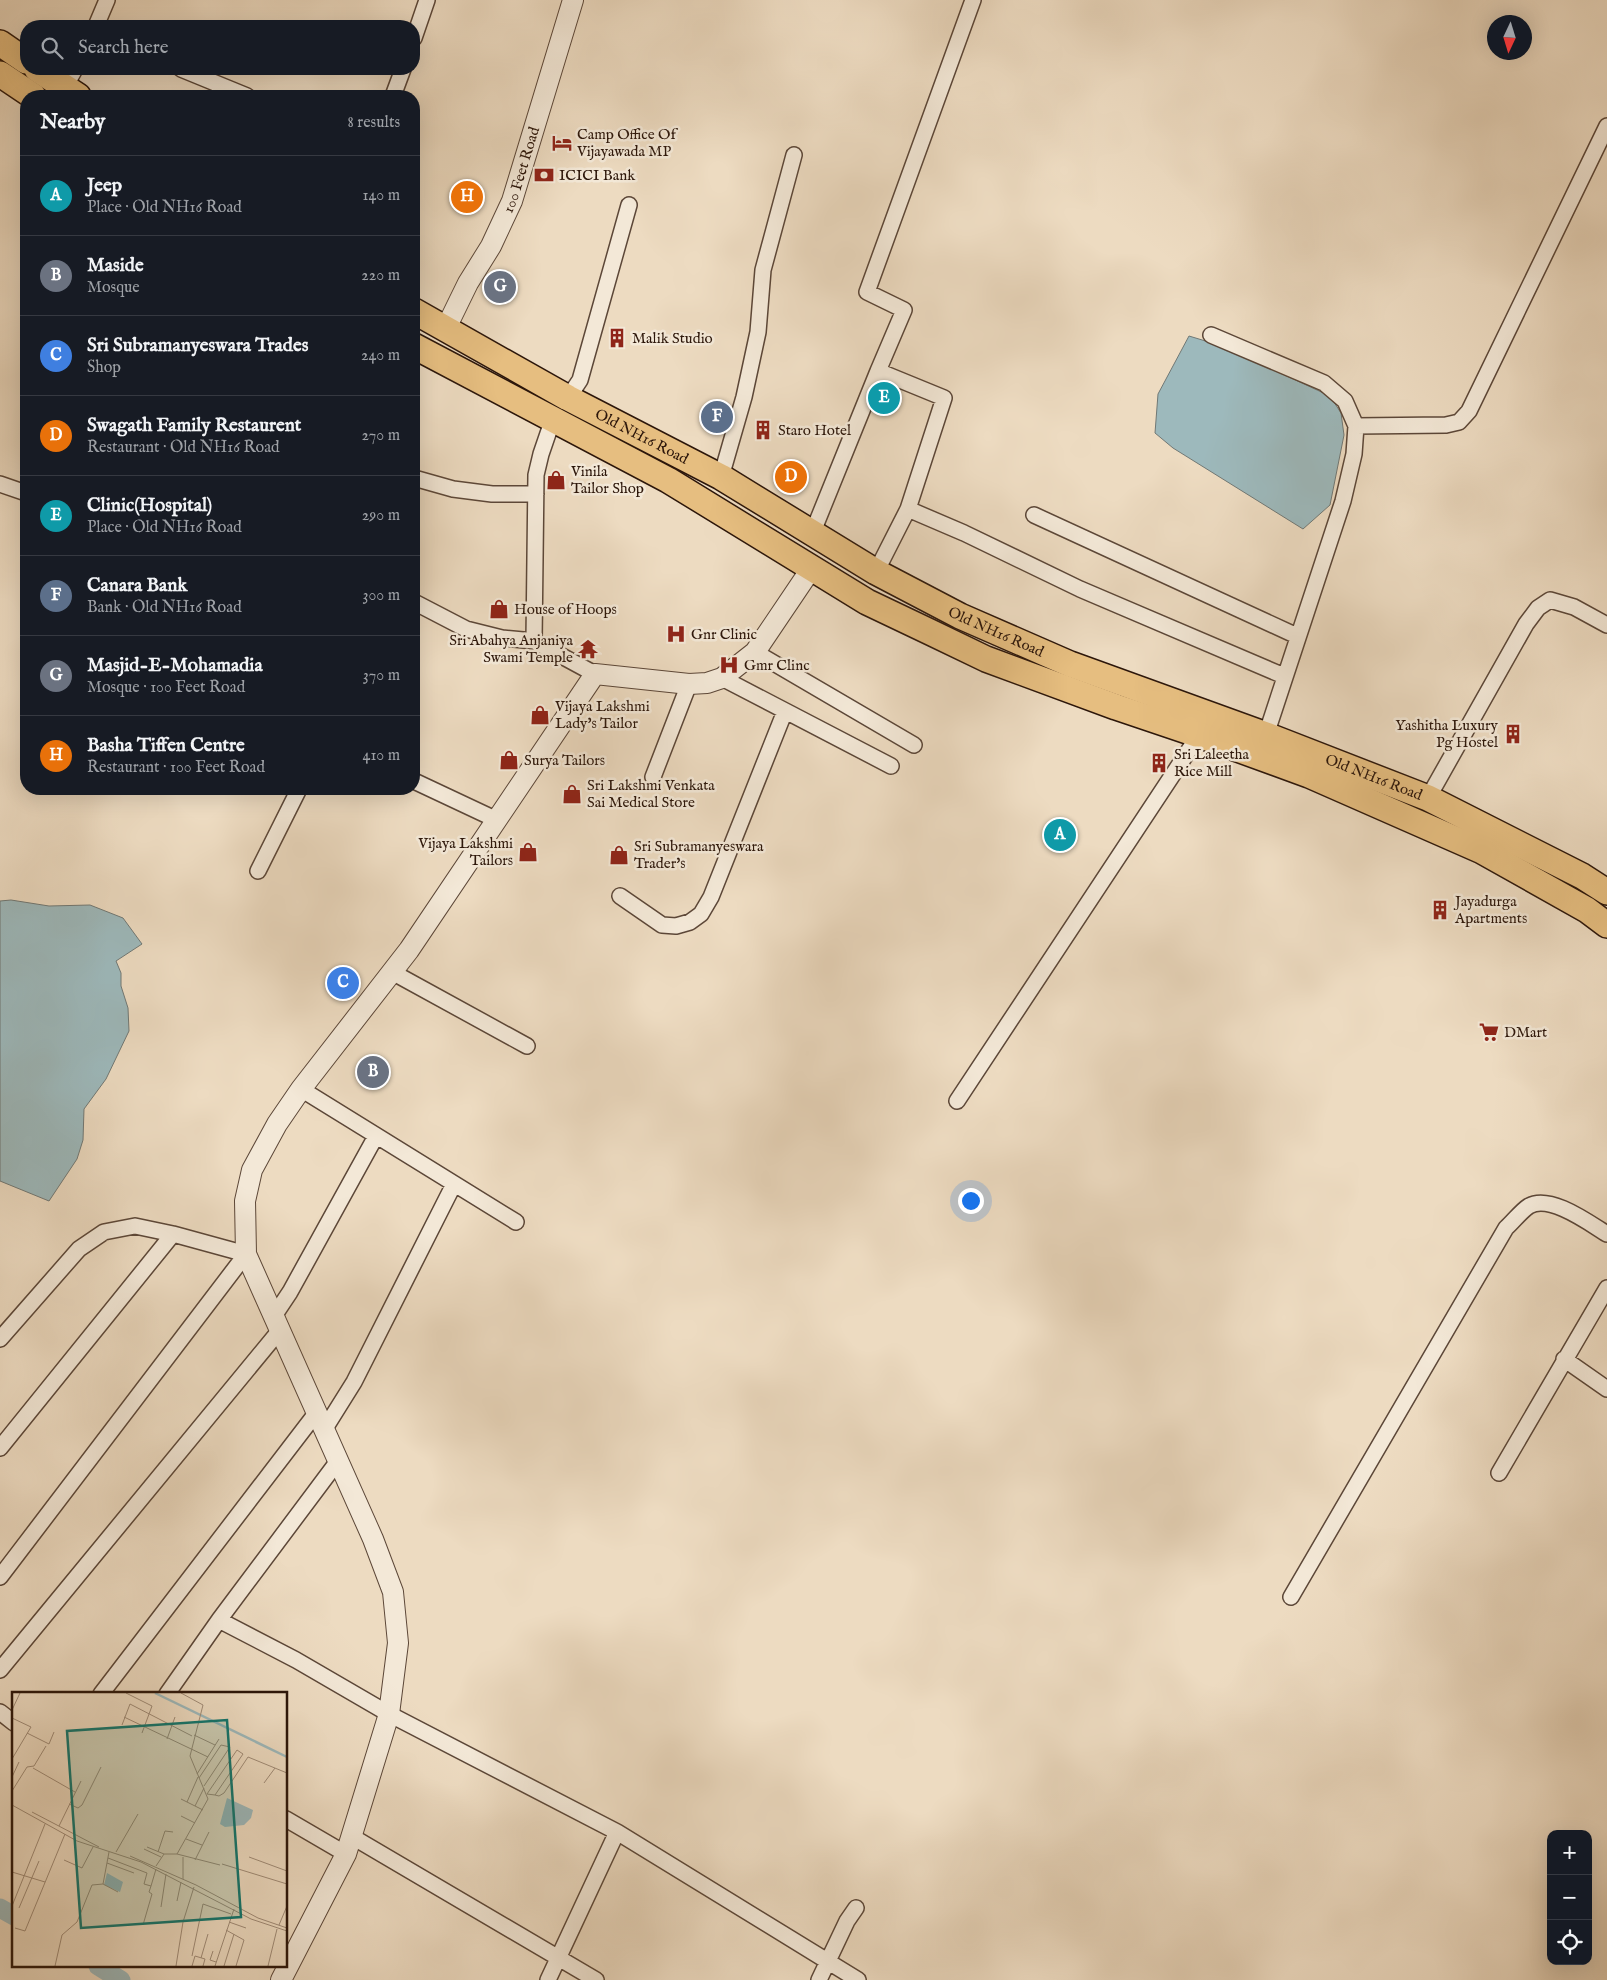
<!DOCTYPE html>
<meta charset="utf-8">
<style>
body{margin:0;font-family:"IM FELL English",serif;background:#242831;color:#f1f3f6}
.controls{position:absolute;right:15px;bottom:15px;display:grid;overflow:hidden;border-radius:10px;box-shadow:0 5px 20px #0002}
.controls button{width:45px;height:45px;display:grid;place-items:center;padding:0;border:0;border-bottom:1px solid #363941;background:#171b24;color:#f1f3f6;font:25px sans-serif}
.compass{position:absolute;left:1487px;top:15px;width:45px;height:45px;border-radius:50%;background:#171b24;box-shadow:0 5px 20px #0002;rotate:184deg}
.you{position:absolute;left:970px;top:1200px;width:18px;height:18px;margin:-12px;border:4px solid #fff;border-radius:50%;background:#1a73e8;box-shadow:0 0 0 8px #1a73e833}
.badge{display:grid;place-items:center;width:32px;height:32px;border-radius:50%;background:#0b8043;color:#fff;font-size:16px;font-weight:700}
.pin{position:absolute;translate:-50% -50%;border:2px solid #fff;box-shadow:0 1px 5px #0006}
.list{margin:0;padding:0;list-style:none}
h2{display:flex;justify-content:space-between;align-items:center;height:65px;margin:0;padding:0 20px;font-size:21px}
h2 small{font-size:16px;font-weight:400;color:#9ea1a6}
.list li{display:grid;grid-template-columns:32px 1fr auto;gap:15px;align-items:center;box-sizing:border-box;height:80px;padding:0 20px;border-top:1px solid #363941}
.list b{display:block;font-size:19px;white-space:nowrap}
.list p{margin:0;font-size:16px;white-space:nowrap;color:#9ea1a6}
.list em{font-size:16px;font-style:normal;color:#9ea1a6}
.icon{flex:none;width:28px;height:28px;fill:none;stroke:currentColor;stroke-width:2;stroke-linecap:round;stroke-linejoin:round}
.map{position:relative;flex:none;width:1607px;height:1980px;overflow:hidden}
.search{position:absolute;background:#171b24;box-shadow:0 5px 20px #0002;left:20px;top:20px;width:400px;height:55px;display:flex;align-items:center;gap:12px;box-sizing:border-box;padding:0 18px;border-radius:20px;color:#9ea1a6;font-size:19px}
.panel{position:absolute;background:#171b24;box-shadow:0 5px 20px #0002;left:20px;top:90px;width:400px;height:705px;border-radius:20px}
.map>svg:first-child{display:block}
.water{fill:#9db9bc;stroke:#707875}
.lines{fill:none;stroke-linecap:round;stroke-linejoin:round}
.canal{stroke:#9db9bc;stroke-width:19}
.minor-casing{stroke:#5c4738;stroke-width:18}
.tertiary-casing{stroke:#5c4738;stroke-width:22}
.primary-casing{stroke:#2c160a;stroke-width:28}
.minor{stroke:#f3e8d7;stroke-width:15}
.tertiary{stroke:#f3e8d7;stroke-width:20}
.primary{stroke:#e6be80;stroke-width:25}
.labels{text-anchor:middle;stroke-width:5;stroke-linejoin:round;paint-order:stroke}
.poi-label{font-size:15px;fill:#2c160a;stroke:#f3e8d7;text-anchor:start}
.street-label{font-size:15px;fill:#2c160a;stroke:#f3e8d7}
.inset-river{fill:none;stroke:#9db9bc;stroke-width:2.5}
.inset-road{fill:none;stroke:#a08c78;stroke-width:1}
.view{fill:#0f766e;fill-opacity:0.15;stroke:#0f766e;stroke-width:2.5}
.inset-edge{fill:none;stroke:#2c160a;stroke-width:2.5}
</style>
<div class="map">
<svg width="1607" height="1980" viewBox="0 0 1607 1980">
<rect width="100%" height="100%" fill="#eddbc1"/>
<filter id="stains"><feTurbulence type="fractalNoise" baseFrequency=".004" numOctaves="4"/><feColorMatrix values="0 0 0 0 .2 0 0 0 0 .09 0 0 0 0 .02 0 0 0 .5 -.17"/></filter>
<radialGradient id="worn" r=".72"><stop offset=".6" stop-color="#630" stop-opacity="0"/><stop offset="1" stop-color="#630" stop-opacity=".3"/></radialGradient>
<path class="water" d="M 1189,336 L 1222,346 L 1330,396 L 1341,413 L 1344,435 L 1330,505 L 1303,529 L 1173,448 L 1155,433 L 1158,394 Z
M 11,900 L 49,906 L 90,905 L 123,918 L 142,944 L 116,961 L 121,973 L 121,986 L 128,1008 L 129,1031 L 106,1079 L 84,1109 L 83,1140 L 77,1159 L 49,1201 L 0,1181 L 0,901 Z"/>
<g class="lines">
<path class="canal" d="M 0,1908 L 14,1916
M 98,1966 L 121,1980"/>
<defs>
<path id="minor" d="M 96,26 L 107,0
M 414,38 L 427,0
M 181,69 L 247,96
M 65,87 L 75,69
M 393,96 L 403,69
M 1211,335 L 1324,383 L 1345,401 L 1356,426 L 1354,454 L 1343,501 L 1266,735
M 878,371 L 904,310 L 867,292 L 973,0
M 568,398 L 580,380 L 629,205
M 1356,426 L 1446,425 L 1459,422 L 1469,411 L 1607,126
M 721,477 L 744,397 L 758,332 L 763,270 L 794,155
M 414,478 L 453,489 L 492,494 L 536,494
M 0,484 L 26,493
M 1034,515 L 1297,636
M 812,534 L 878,371 L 944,398 L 908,509 L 964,533 L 1080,589 L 1284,676
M 876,572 L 908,509
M 414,602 L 466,629 L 502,638 L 534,641 L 595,674
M 534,641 L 536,475 L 541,454 L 553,419
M 755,652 L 914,745
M 722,678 L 891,766
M 653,777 L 689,684
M 414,781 L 497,820
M 1428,798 L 1526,624 L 1538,608 L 1550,600 L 1574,607 L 1607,625
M 258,871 L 299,789
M 620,896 L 662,925 L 676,926 L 690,922 L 701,914 L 711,897 L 785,711
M 392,972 L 527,1046
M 301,1089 L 516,1222
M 957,1101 L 1199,735
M 274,1316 L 290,1292 L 376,1136
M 0,1339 L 79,1249 L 104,1232 L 135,1226 L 173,1234 L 246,1254 L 0,1577
M 1564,1359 L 1607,1389
M 324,1430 L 354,1382 L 454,1184
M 0,1448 L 173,1234
M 1499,1473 L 1607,1288
M 1291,1597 L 1506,1228 C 1513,1222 1521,1211 1529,1206 C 1550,1194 1589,1223 1607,1234
M 219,1620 L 296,1660 L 389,1714 L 617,1832 L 858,1980
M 0,1670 L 280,1330
M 101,1694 L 317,1412
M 167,1694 L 219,1620 L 338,1461
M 0,1712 L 14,1723
M 286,1819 L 346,1854
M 351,1836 L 596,1980
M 548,1980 L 617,1832
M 819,1980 L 847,1921 L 856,1908"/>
<g id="tertiary">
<path id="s1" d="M 446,328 L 468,283 L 491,246 L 512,201 L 573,0"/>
<path d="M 281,1980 L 346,1854 L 389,1714 L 398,1643 L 393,1592 L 373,1539 L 246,1254 L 245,1201 L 252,1170 L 277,1124 L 301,1089 L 409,950 L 595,674 L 689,684 L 707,683 L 722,678 L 755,652 L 811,569"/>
</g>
<g id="primary">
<path d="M 0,43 L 26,61"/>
<path d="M 37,69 L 78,96"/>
<path d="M 0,74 L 33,96"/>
<path id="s2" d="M 414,311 L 568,398 L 721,477 L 876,572 L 960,616 L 1070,664 L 1266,735 L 1428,798 L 1582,876 L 1607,892"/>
<path d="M 414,346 L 668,480 L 867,602 L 930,632 L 986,659 L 1116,707 L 1199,735 L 1309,775 L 1482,851 L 1587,910 L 1607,925"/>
</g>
</defs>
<use href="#minor" class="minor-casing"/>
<use href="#tertiary" class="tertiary-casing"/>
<use href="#primary" class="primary-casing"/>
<use href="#minor" class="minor"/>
<use href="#tertiary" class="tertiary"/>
<use href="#primary" class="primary"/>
</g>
<defs>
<symbol id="hotel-bare" viewBox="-9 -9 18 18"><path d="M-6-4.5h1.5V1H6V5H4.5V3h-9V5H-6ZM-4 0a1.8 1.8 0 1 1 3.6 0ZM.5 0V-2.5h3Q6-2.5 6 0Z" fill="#8f2418" stroke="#f3e8d7" stroke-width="2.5" paint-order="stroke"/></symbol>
<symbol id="bank-bare" viewBox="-9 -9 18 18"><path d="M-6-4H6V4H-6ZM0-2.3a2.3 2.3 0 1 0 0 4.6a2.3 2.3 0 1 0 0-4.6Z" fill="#8f2418" stroke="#f3e8d7" stroke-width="2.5" paint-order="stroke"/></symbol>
<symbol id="building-bare" viewBox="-9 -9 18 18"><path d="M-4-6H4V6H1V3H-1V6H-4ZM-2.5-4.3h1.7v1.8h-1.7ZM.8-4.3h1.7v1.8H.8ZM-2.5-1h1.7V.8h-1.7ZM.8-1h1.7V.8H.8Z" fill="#8f2418" stroke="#f3e8d7" stroke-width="2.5" paint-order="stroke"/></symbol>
<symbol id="shop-bare" viewBox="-9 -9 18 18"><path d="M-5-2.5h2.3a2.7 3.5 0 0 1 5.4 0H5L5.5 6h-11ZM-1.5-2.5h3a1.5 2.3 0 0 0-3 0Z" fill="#8f2418" stroke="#f3e8d7" stroke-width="2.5" paint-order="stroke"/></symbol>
<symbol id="hospital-bare" viewBox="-9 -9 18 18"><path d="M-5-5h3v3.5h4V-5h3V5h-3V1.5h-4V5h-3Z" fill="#8f2418" stroke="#f3e8d7" stroke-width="2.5" paint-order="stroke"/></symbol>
<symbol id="temple-bare" viewBox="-9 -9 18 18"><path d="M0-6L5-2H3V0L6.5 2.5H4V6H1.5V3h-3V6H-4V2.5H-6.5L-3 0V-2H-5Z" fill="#8f2418" stroke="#f3e8d7" stroke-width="2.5" paint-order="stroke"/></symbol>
<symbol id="supermarket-bare" viewBox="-9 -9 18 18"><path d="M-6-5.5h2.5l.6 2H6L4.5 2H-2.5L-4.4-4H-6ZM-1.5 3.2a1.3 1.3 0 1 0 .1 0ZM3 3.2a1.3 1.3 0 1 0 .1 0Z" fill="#8f2418" stroke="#f3e8d7" stroke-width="2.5" paint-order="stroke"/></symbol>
</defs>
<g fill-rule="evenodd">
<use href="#hotel-bare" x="548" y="129" width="28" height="28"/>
<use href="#bank-bare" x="530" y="161" width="28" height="28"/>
<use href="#building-bare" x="603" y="324" width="28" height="28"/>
<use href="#building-bare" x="749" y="416" width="28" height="28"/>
<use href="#shop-bare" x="542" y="466" width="28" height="28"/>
<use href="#shop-bare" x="485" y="595" width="28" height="28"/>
<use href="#hospital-bare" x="662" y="620" width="28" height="28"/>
<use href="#temple-bare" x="574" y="635" width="28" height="28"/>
<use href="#hospital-bare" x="715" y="651" width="28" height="28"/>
<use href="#shop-bare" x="526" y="701" width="28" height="28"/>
<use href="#building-bare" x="1499" y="720" width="28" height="28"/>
<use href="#shop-bare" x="495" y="746" width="28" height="28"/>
<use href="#building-bare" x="1145" y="749" width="28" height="28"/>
<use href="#shop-bare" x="558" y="780" width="28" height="28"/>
<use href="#shop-bare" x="514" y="838" width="28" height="28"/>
<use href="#shop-bare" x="605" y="841" width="28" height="28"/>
<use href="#building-bare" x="1426" y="896" width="28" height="28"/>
<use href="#supermarket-bare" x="1475" y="1018" width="28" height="28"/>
</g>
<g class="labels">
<g class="poi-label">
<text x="577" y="139">Camp Office Of<tspan x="577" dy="17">Vijayawada MP</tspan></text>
<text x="559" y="180">ICICI Bank</text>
<text x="632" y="343">Malik Studio</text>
<text x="778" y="435">Staro Hotel</text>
<text x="571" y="476">Vinila<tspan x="571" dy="17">Tailor Shop</tspan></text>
<text x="514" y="614">House of Hoops</text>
<text x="691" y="639">Gnr Clinic</text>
<text x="573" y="645" text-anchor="end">Sri Abahya Anjaniya<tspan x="573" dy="17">Swami Temple</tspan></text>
<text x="744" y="670">Gmr Clinc</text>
<text x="555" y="711">Vijaya Lakshmi<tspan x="555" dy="17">Lady's Tailor</tspan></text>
<text x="1498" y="730" text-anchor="end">Yashitha Luxury<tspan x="1498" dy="17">Pg Hostel</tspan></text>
<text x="1174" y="759">Sri Laleetha<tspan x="1174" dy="17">Rice Mill</tspan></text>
<text x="524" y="765">Surya Tailors</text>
<text x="587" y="790">Sri Lakshmi Venkata<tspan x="587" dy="17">Sai Medical Store</tspan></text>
<text x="513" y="848" text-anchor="end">Vijaya Lakshmi<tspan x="513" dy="17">Tailors</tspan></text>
<text x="634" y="851">Sri Subramanyeswara<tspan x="634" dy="17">Trader's</tspan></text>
<text x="1455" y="906">Jayadurga<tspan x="1455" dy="17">Apartments</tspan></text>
<text x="1504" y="1037">DMart</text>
</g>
<g class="street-label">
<text dy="5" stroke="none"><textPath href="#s1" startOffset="176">100 Feet Road</textPath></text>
<text dy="5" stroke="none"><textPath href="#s2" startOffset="260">Old NH16 Road</textPath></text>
<text dy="5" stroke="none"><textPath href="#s2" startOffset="665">Old NH16 Road</textPath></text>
<text dy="5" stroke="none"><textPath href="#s2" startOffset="1070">Old NH16 Road</textPath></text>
</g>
</g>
<g transform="translate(12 1692)">
<rect width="275" height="275" fill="#eddbc1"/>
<path d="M 215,106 L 241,118 L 239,126 L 232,133 L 213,135 L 208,132 ZM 95,181 L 111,190 L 108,200 L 92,193 Z" fill="#9db9bc"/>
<path class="inset-river" d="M 143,1 L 275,65"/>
<path class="inset-road" d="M 114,1 L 140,14 L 130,41M 0,18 L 8,1M 112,25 L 196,65M 0,26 L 19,35 L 0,67M 110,33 L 118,12 L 180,44M 15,41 L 37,52 L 42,40M 182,43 L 203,53M 155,47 L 163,25M 21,76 L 63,100M 185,82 L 207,47M 0,85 L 7,70M 187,86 L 209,53 L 218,55 L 192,94M 252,91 L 263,76M 0,99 L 15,75 L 22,74 L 34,54M 203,103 L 231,62 L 225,58 L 195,102 L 203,103 L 207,104 L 212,101 L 236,65 L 275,81M 169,107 L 191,118M 175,110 L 186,85M 57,112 L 66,116 L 70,113 L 89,75M 0,113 L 65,149 L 129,170 L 239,227 L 275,239M 183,114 L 192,96M 20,120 L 87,155M 169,124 L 183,131M 47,134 L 69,89M 174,147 L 190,153M 135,155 L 152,162M 132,157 L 149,165M 97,160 L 91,192 L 106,200M 104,160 L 126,122M 146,160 L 153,139 L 161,140M 165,162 L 208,173M 118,164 L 184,193 L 246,226 L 275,236M 237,165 L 275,179M 96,166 L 135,181 L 132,192 L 139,194 L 144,177M 52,168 L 70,176 L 81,155M 183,168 L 197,140M 95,171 L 122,181M 210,172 L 275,192M 144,174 L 152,162 L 165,162 L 196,107 L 178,64 L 191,13 L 169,1M 0,180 L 33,190M 171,187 L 171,165M 165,209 L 169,190M 0,214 L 33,132M 149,215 L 154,182M 7,216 L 27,169M 217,230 L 234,236M 131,233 L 140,202 L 137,200 L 139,194M 267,233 L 275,214M 3,236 L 13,239 L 53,142M 214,238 L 232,248 L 224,274M 201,259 L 198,268 L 204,270M 180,264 L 191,212 L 219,222M 189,266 L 196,242M 43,274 L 50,243 L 65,230 L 80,193 L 91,192M 164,274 L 171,230 L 182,195M 180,274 L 183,264 L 193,267 L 191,274M 203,274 L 222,217M 212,274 L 222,242M 256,274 L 265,237"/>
<path class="view" d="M 215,28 L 229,225 L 69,236 L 55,39 Z"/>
<rect width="275" height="275" class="inset-edge"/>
</g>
<rect width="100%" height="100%" filter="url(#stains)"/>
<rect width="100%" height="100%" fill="url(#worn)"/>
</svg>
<div class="controls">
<button>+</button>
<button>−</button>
<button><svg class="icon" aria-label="locate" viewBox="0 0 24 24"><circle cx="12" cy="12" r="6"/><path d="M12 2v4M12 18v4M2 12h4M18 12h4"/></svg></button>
</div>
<svg class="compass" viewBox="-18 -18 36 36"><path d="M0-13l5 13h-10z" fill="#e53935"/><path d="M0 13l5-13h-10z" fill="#9ea1a6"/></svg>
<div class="you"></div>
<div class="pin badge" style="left:1060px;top:835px;background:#0f9aa8">A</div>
<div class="pin badge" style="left:373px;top:1072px;background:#6b7280">B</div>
<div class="pin badge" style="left:343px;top:983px;background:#3f7fe0">C</div>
<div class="pin badge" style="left:791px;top:477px;background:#e8710a">D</div>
<div class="pin badge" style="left:884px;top:398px;background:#0f9aa8">E</div>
<div class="pin badge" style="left:717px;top:417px;background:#5c6f8a">F</div>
<div class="pin badge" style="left:500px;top:287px;background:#6b7280">G</div>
<div class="pin badge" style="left:467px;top:197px;background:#e8710a">H</div>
<div class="search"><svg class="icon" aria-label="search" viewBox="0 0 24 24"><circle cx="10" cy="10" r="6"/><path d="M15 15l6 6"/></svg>Search here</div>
<section class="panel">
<h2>Nearby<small>8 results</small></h2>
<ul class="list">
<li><span class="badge" style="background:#0f9aa8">A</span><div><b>Jeep</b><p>Place · Old NH16 Road</p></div><em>140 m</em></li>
<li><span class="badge" style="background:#6b7280">B</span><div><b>Maside</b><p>Mosque</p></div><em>220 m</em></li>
<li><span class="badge" style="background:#3f7fe0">C</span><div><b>Sri Subramanyeswara Trades</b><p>Shop</p></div><em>240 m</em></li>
<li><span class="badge" style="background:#e8710a">D</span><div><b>Swagath Family Restaurent</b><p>Restaurant · Old NH16 Road</p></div><em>270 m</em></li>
<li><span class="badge" style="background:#0f9aa8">E</span><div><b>Clinic(Hospital)</b><p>Place · Old NH16 Road</p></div><em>290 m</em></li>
<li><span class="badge" style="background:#5c6f8a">F</span><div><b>Canara Bank</b><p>Bank · Old NH16 Road</p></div><em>300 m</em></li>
<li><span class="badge" style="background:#6b7280">G</span><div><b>Masjid-E-Mohamadia</b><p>Mosque · 100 Feet Road</p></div><em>370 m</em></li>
<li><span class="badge" style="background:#e8710a">H</span><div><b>Basha Tiffen Centre</b><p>Restaurant · 100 Feet Road</p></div><em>410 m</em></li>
</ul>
</section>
</div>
